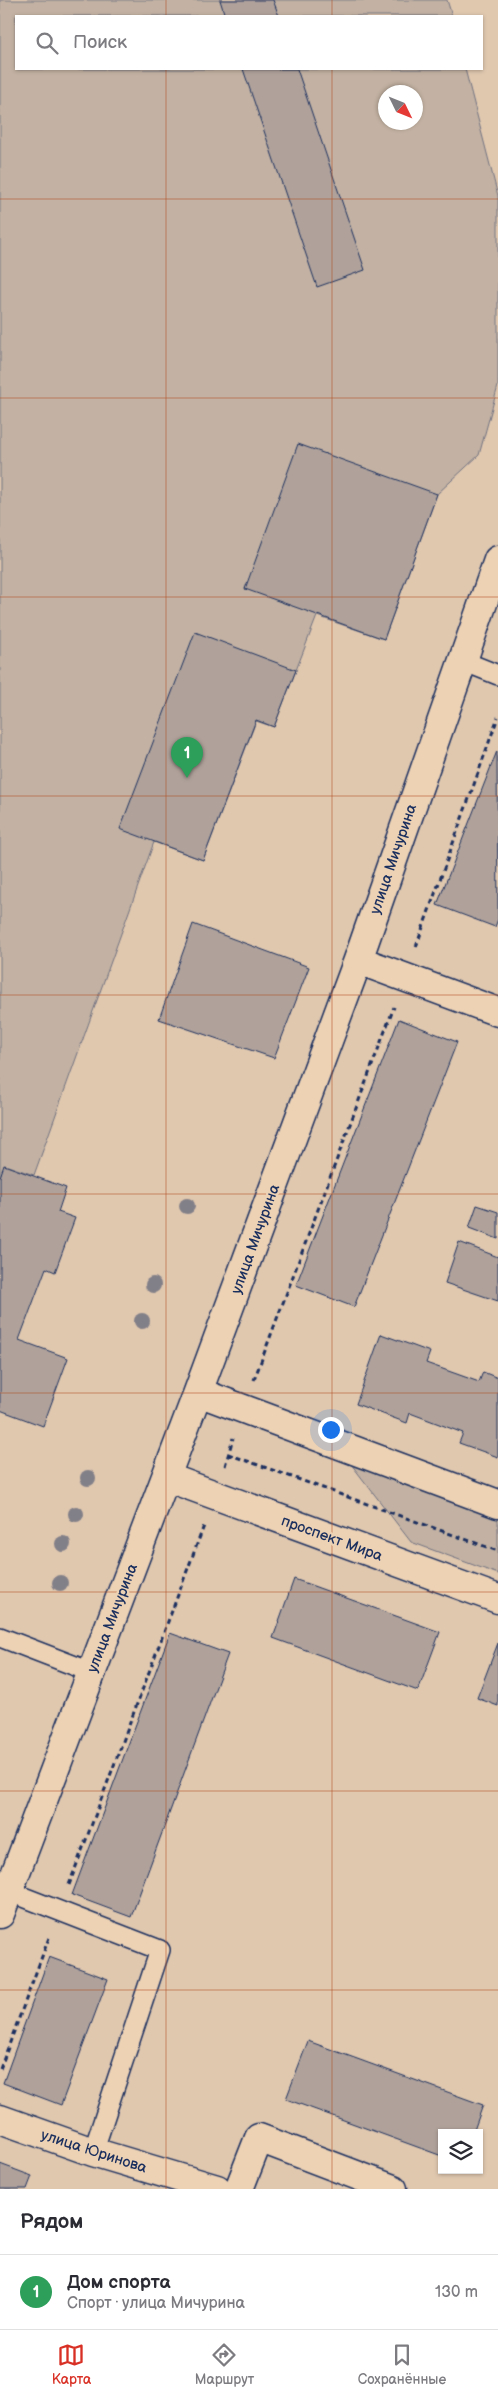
<!DOCTYPE html>
<html lang="ru">
<meta charset="utf-8">
<style>
body{margin:0;font-family:"Balsamiq Sans",sans-serif;background:#f7f7f7;color:#2b2b33}
.controls{position:absolute;right:15px;bottom:15px;display:grid;overflow:hidden;border-radius:0px;box-shadow:0 1px 4px #0004}
.controls button{width:45px;height:45px;display:grid;place-items:center;padding:0;border:0;border-bottom:1px solid #e1e1e2;background:#fff;color:#2b2b33;font:25px sans-serif}
.compass{position:absolute;left:378px;top:85px;width:45px;height:45px;border-radius:50%;background:#fff;box-shadow:0 1px 4px #0004;rotate:133deg}
.you{position:absolute;left:330px;top:1429px;width:18px;height:18px;margin:-12px;border:4px solid #fff;border-radius:50%;background:#1a73e8;box-shadow:0 0 0 8px #1a73e833}
.badge{display:grid;place-items:center;width:32px;height:32px;border-radius:50%;background:#d93025;color:#fff;font-size:16px;font-weight:700}
.pin{position:absolute;translate:-50% -41px;filter:drop-shadow(0 1px 2px #0008)}
.pin::after{content:'';position:absolute;top:26px;width:18px;height:15px;background:inherit;clip-path:polygon(0 0,100% 0,50% 100%)}
.list{margin:0;padding:0;list-style:none}
h2{display:flex;justify-content:space-between;align-items:center;height:65px;margin:0;padding:0 20px;font-size:21px}
h2 small{font-size:16px;font-weight:400;color:#7c7c81}
.list li{display:grid;grid-template-columns:32px 1fr auto;gap:15px;align-items:center;box-sizing:border-box;height:75px;padding:0 20px;border-top:1px solid #e1e1e2}
.list b{display:block;font-size:19px;white-space:nowrap}
.list p{margin:0;font-size:16px;white-space:nowrap;color:#7c7c81}
.list em{font-size:16px;font-style:normal;color:#7c7c81}
.icon{flex:none;width:28px;height:28px;fill:none;stroke:currentColor;stroke-width:2;stroke-linecap:round;stroke-linejoin:round}
.map{position:relative;flex:none;width:498px;height:2189px;overflow:hidden}
.search{position:absolute;background:#fff;box-shadow:0 1px 4px #0004;left:15px;right:15px;top:15px;height:55px;display:flex;align-items:center;gap:12px;box-sizing:border-box;padding:0 18px;border-radius:0px;color:#7c7c81;font-size:19px}
.sheet{height:140px;background:#fff}
nav{display:flex;justify-content:space-around;align-items:center;box-sizing:border-box;height:70px;border-top:1px solid #e1e1e2;background:#fff;font-size:14px;color:#7c7c81}
nav a{display:grid;justify-items:center;gap:2px}
nav .on{color:#d93025}
.map>svg:first-child{display:block}
.green{fill:#c3b2a3;stroke:#6f7080;fill-rule:evenodd}
.building{fill:#b0a29b;stroke:#1b2f5e}
.lines{fill:none;stroke-linecap:round;stroke-linejoin:round}
.service-casing{stroke:#1b2f5e;stroke-width:22}
.minor-casing{stroke:#1b2f5e;stroke-width:31}
.path{stroke:#1b2f5e;stroke-width:3;stroke-dasharray:5 4;stroke-linecap:butt}
.service{stroke:#edd2b4;stroke-width:19}
.minor{stroke:#edd2b4;stroke-width:28}
.tree{fill:#817f88}
.grid{fill:none;stroke:#b54e20;stroke-width:1;stroke-opacity:0.55}
.labels{text-anchor:middle;stroke-width:4.5;stroke-linejoin:round;paint-order:stroke}
.street-label{font-size:15px;fill:#1b2f5e;stroke:#edd2b4}
</style>
<div class="map">
<svg width="498" height="2189" viewBox="0 0 498 2189">
<rect width="100%" height="100%" fill="#e0c8af"/>
<filter id="ink" filterUnits="userSpaceOnUse"><feTurbulence type="fractalNoise" baseFrequency=".02" numOctaves="2"/><feDisplacementMap in="SourceGraphic" scale="10" xChannelSelector="R" yChannelSelector="G"/><feConvolveMatrix kernelMatrix="1 2 1 2 8 2 1 2 1" color-interpolation-filters="sRGB"/></filter>
<g filter="url(#ink)">
<path class="green" d="M 0,0 L 447,0 L 452,16 L 16,16 L 16,69 L 465,69 L 498,196 L 498,386 L 479,455 L 437,494 L 384,639 L 317,616 L 274,727 L 256,721 L 203,860 L 154,842 L 34,1175 L 5,1165 L 0,1177 ZM 386,92 L 416,92 L 416,122 L 386,122 Z
M 351,1464 L 498,1519 L 498,1574 L 411,1542 Z"/>
<path class="building" d="M 220,0 L 273,0 L 279,16 L 225,16 Z
M 243,69 L 297,69 L 365,270 L 317,287 Z
M 298,444 L 437,494 L 384,639 L 245,589 Z
M 195,632 L 296,670 L 274,727 L 256,720 L 203,860 L 120,829 Z
M 497,751 L 498,919 L 495,927 L 437,905 Z
M 193,924 L 309,967 L 274,1058 L 159,1019 Z
M 399,1019 L 457,1042 L 354,1307 L 296,1285 Z
M 4,1165 L 66,1188 L 58,1212 L 75,1218 L 55,1272 L 46,1268 L 19,1340 L 68,1358 L 43,1426 L 0,1410 L 0,1177 Z
M 477,1205 L 498,1212 L 498,1239 L 469,1228 Z
M 459,1242 L 498,1257 L 498,1301 L 445,1283 Z
M 381,1334 L 430,1352 L 426,1363 L 479,1382 L 483,1372 L 498,1378 L 498,1457 L 459,1443 L 463,1433 L 410,1413 L 407,1423 L 356,1404 Z
M 294,1579 L 440,1632 L 418,1691 L 273,1638 Z
M 170,1633 L 228,1654 L 131,1917 L 72,1895 Z
M 498,1643 L 498,1706 L 477,1698 Z
M 49,1957 L 108,1979 L 61,2105 L 3,2083 Z
M 308,2041 L 483,2105 L 473,2133 L 442,2133 L 442,2156 L 286,2099 Z
M 0,2164 L 32,2176 L 27,2189 L 0,2189 Z"/>
<g class="lines">
<defs>
<path id="service" d="M 463,661 L 498,675
M 0,1637 L 91,1672
M 8,1891 L 160,1950 L 93,2152"/>
<path id="minor" d="M 358,960 L 498,1012
M 198,1392 L 498,1504
M 166,1477 L 498,1599
M 0,1914 L 198,1392 L 358,960 L 498,560
M 0,2119 L 93,2152 L 217,2189
M 239,2189 L 259,2138 L 393,2189"/>
</defs>
<use href="#service" class="service-casing"/>
<use href="#minor" class="minor-casing"/>
<path class="path" d="M 416,947 L 498,717
M 254,1380 L 394,1007
M 228,1454 L 498,1551
M 225,1466 L 233,1438
M 69,1885 L 205,1523
M 0,2069 L 50,1935"/>
<use href="#service" class="service"/>
<use href="#minor" class="minor"/>
</g>
<g class="tree">
<circle cx="187" cy="1206" r="8"/>
<circle cx="153" cy="1285" r="8"/>
<circle cx="142" cy="1321" r="8"/>
<circle cx="88" cy="1478" r="8"/>
<circle cx="76" cy="1514" r="8"/>
<circle cx="63" cy="1544" r="8"/>
<circle cx="60" cy="1583" r="8"/>
</g>
</g>
<path class="grid" d="M 166,0 L 166,16M 332,0 L 332,16M 166,69 L 166,2189M 332,69 L 332,2189M 0,199 L 498,199M 0,398 L 498,398M 0,597 L 498,597M 0,796 L 498,796M 0,995 L 498,995M 0,1194 L 498,1194M 0,1393 L 498,1393M 0,1592 L 498,1592M 0,1791 L 498,1791M 0,1990 L 498,1990"/>
<g class="labels">
<g class="street-label">
<text transform="translate(393 859) rotate(-71)" y="5">улица Мичурина</text>
<text transform="translate(255 1239) rotate(-70)" y="5">улица Мичурина</text>
<text transform="translate(332 1538) rotate(20)" y="5">проспект Мира</text>
<text transform="translate(112 1618) rotate(-69)" y="5">улица Мичурина</text>
<text transform="translate(94 2151) rotate(18)" y="5">улица Юринова</text>
</g>
</g>
</svg>
<div class="controls">
<button><svg class="icon" aria-label="layers" viewBox="0 0 24 24"><path d="M12 4l9 5-9 5-9-5zM3 14l9 5 9-5"/></svg></button>
</div>
<svg class="compass" viewBox="-18 -18 36 36"><path d="M0-13l5 13h-10z" fill="#e53935"/><path d="M0 13l5-13h-10z" fill="#7c7c81"/></svg>
<div class="you"></div>
<div class="pin badge" style="left:187px;top:778px;background:#2e9e5b">1</div>
<div class="search"><svg class="icon" aria-label="search" viewBox="0 0 24 24"><circle cx="10" cy="10" r="6"/><path d="M15 15l6 6"/></svg>Поиск</div>
</div>
<section class="sheet">
<h2>Рядом<small></small></h2>
<ul class="list">
<li><span class="badge" style="background:#2e9e5b">1</span><div><b>Дом спорта</b><p>Спорт · улица Мичурина</p></div><em>130 m</em></li>
</ul>
</section>
<nav>
<a class="on"><svg class="icon" aria-label="map" viewBox="0 0 24 24"><path d="M3 6l6-2 6 2 6-2v14l-6 2-6-2-6 2zM9 4v14M15 6v14"/></svg>Карта</a>
<a><svg class="icon" aria-label="directions" viewBox="0 0 24 24"><path d="M12 3l9 9-9 9-9-9zM9 14v-3h6M13 9l2 2-2 2"/></svg>Маршрут</a>
<a><svg class="icon" aria-label="saved" viewBox="0 0 24 24"><path d="M7 4h10v16l-5-4-5 4z"/></svg>Сохранённые</a>
</nav>
